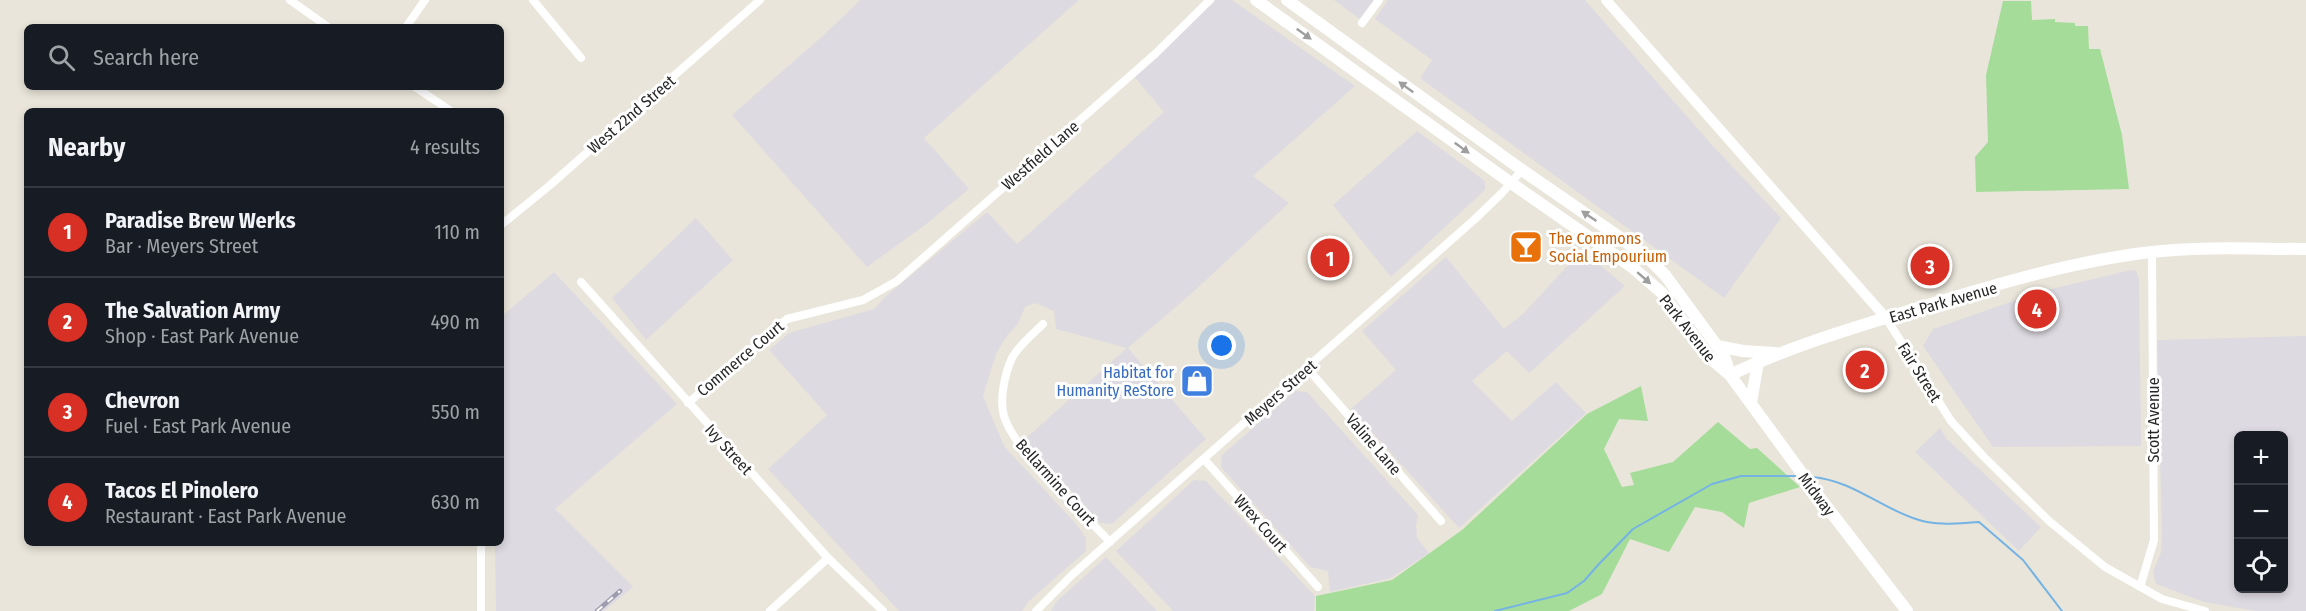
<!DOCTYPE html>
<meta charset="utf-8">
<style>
body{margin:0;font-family:"Fira Sans Condensed",sans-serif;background:#242831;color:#f1f3f6}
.controls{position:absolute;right:18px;bottom:18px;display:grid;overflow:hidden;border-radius:9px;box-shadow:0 3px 9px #0003}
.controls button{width:54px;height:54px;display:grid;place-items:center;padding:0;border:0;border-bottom:2px solid #363941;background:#171b24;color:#f1f3f6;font:30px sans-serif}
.you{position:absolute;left:1222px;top:346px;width:21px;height:21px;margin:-15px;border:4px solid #fff;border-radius:50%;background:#1a73e8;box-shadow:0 0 0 9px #1a73e833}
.badge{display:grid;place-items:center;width:39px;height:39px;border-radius:50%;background:#d93025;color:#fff;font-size:20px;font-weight:700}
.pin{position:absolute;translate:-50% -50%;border:3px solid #fff;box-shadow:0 2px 6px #0006}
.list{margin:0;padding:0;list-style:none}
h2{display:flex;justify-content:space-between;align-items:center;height:78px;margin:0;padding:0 24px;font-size:26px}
h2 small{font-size:20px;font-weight:400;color:#9ea1a6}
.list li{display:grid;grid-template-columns:39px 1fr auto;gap:18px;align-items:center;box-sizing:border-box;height:90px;padding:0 24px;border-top:2px solid #363941}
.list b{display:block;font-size:22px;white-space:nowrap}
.list p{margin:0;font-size:20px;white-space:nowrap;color:#9ea1a6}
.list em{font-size:20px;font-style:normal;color:#9ea1a6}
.icon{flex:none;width:33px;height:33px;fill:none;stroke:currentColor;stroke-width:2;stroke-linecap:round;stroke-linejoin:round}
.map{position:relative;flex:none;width:2306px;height:611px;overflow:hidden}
.search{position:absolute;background:#171b24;box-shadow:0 3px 9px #0003;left:24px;top:24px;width:480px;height:66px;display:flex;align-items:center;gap:15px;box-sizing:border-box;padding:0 21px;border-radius:9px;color:#9ea1a6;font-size:22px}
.panel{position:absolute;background:#171b24;box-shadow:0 3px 9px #0003;left:24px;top:108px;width:480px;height:438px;border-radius:9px}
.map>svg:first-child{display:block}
.industrial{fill:#dedae1;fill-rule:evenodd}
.green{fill:#a5dc9a}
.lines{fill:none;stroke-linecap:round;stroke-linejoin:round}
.stream{stroke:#74b3e4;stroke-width:2}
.minor{stroke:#fff;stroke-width:8}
.tertiary{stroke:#fff;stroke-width:10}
.secondary{stroke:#fff;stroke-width:12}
.rail-casing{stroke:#9e9db0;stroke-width:4.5}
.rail{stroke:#fff;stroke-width:2;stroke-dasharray:7;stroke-linecap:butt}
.oneway{fill:#9e9e9e}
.labels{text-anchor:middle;stroke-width:6;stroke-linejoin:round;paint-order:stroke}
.street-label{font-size:16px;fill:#272727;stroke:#fff}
.food-label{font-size:16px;fill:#c56008;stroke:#fff;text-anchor:start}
.shop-label{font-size:16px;fill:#366cbe;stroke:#fff;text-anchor:end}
</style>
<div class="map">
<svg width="2306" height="611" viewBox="0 0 2306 611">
<rect width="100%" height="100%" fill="#e9e5da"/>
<path class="industrial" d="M 860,0 L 1079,0 L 924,138 L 969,189 L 925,225 L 867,267 L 732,115 L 826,33 Z
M 1216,0 L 1232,0 L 1355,86 L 1253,176 L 1289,203 L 1192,293 L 1128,348 L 1206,439 L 1112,524 L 1100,523 L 1025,439 L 1127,348 L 1056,329 L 1054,311 L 1035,303 L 1025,307 L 1018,324 L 1008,334 L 996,354 L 983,396 L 1004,446 L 1077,525 L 1086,538 L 1086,551 L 1028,602 L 1022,611 L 899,611 L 768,469 L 827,415 L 769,350 L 789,333 L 874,309 L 886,296 L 987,212 L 1017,244 L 1164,112 L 1133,75 Z
M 1334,0 L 1374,0 L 1360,19 Z
M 1388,0 L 1585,0 L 1712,145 L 1781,218 L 1724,298 L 1420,78 L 1432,60 L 1375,19 Z
M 1417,131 L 1485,181 L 1485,190 L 1391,277 L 1333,205 Z
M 696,218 L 733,260 L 646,340 L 612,298 Z
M 1582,250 L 1625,286 L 1529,373 L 1507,351 L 1472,381 L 1512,421 L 1556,382 L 1586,413 L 1459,528 L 1351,409 L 1396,370 L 1362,331 L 1446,257 L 1504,329 L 1524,313 Z
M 2131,270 L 2136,271 L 2139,279 L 2141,446 L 1993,447 L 1923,346 L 1933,329 L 2039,292 Z
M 554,272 L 677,404 L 555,509 L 633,587 L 604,611 L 496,611 L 495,543 L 501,543 L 501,317 Z
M 2306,336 L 2306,611 L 2256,611 L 2204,602 L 2156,584 L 2153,572 L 2161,552 L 2162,532 L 2157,340 ZM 2238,436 L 2284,436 L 2284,588 L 2238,588 Z
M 1295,391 L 1307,392 L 1418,515 L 1416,525 L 1417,538 L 1429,553 L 1391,578 L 1330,592 L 1328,571 L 1310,567 L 1221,467 L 1222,455 Z
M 1940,428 L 1947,439 L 2041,527 L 2019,551 L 1915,452 Z
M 1194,480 L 1206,481 L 1315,596 L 1314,611 L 1173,611 L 1116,551 Z
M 1106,557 L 1157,611 L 1051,611 L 1056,602 Z"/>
<path class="green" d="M 2003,1 L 2031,1 L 2032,20 L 2055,19 L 2055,22 L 2075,23 L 2075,26 L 2088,26 L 2089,49 L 2100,49 L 2122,135 L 2129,189 L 1976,192 L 1975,157 L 1988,142 L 1986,75 Z
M 1641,386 L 1648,421 L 1619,419 L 1604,449 L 1622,487 L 1634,485 L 1630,473 L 1673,462 L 1718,422 L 1750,449 L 1757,448 L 1800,487 L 1749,503 L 1744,528 L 1722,512 L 1695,507 L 1669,552 L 1630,539 L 1602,594 L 1569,611 L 1316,611 L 1316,596 L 1392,580 L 1462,530 L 1587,414 Z"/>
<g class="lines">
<path class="stream" d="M 1812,477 C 1855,481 1879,508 1919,520 C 1938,526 1959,523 1979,522 L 2023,560 L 2062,611
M 1495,611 L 1567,593 L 1584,581 L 1598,565 L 1633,529 L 1712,484 L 1741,476 L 1797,476"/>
<path class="minor" d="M 290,0 L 328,27
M 533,0 L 581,58
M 1362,23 L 1379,0
M 406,27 L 425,0
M 415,87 L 451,111
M 501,225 L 549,186 L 760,0
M 581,282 L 828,558 L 883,611
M 1886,318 L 1951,421 L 1983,456 L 2049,521 L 2105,567 L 2162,599 L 2205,611
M 1043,324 C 1033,334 1018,346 1012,358 C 1005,373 999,400 1004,416 C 1014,451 1083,513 1110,542
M 1307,368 L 1441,521
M 688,403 L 787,319 L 863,300 L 897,281 L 1155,54 L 1210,0
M 1204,459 L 1318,587
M 2140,587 L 2154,540 L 2152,252
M 481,611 L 481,543
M 770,611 L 828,558
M 1036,611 L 1072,575 L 1475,219 L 1502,193 L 1522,170"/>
<path class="tertiary" d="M 1606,0 L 1886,318"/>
<path class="secondary" d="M 1256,0 L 1511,183 L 1632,267 L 1662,293 L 1711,359 L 1730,375 L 1820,498 L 1907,611
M 1287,0 L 1522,170 L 1622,239 L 1651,261 L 1665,275 L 1717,346 L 1724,356 L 1730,374
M 1717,346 L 1743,351 L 1775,353
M 1730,375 C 1790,346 1854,328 1918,308 C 1994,285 2072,261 2152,252 C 2202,246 2255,249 2306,249
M 1751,403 L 1758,362"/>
<defs>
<path id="rail" d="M 597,611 L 620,591"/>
</defs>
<use href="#rail" class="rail-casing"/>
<use href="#rail" class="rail"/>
</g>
<defs><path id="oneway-solid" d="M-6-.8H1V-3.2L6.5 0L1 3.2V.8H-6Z" transform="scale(1.5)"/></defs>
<g class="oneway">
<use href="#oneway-solid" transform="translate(1304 34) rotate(36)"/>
<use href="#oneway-solid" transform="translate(1406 87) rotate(-144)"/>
<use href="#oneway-solid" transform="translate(1462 148) rotate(36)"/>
<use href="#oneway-solid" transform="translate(1589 216) rotate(-146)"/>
<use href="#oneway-solid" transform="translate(1644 278) rotate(41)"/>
</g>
<defs>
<symbol id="bar-square" viewBox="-11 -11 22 22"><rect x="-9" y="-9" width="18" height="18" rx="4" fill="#e8710a" stroke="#fff"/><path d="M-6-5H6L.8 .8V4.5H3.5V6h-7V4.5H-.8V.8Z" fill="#fff"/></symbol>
<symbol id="shop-square" viewBox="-11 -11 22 22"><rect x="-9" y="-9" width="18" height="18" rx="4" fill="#3f7fe0" stroke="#fff"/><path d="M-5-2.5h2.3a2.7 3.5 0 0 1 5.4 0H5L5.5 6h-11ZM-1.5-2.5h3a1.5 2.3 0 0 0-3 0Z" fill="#fff"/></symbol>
</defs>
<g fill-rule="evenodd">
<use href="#bar-square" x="1507" y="228" width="38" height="38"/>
<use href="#shop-square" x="1178" y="362" width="38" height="38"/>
</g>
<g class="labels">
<g class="street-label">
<text transform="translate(631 114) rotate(-41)" y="6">West 22nd Street</text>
<text transform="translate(1040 155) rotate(-41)" y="6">Westfield Lane</text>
<text transform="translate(1943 302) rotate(-16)" y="6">East Park Avenue</text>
<text transform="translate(1688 328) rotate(52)" y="6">Park Avenue</text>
<text transform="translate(740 358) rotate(-40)" y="6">Commerce Court</text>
<text transform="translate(1920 372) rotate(58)" y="6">Fair Street</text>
<text transform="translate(1280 392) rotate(-41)" y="6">Meyers Street</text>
<text transform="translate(2153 420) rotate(-90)" y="6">Scott Avenue</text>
<text transform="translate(1374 444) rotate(49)" y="6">Valine Lane</text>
<text transform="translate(729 449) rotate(48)" y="6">Ivy Street</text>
<text transform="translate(1056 482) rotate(48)" y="6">Bellarmine Court</text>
<text transform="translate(1817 494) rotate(53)" y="6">Midway</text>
<text transform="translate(1261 523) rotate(48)" y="6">Wrex Court</text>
</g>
<g class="food-label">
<text x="1549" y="244">The Commons<tspan x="1549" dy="18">Social Empourium</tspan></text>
</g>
<g class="shop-label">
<text x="1174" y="378">Habitat for<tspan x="1174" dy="18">Humanity ReStore</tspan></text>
</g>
</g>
</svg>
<div class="controls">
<button>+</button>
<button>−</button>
<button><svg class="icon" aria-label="locate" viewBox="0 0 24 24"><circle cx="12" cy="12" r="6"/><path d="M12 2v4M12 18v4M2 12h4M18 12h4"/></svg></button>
</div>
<div class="you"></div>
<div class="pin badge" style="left:1330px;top:258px">1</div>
<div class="pin badge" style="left:1865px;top:370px">2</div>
<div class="pin badge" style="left:1930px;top:266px">3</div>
<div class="pin badge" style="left:2037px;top:309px">4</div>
<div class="search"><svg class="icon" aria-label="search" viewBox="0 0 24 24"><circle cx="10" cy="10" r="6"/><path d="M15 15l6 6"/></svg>Search here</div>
<section class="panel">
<h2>Nearby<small>4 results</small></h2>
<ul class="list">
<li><span class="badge">1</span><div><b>Paradise Brew Werks</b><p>Bar · Meyers Street</p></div><em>110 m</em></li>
<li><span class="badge">2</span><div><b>The Salvation Army</b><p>Shop · East Park Avenue</p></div><em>490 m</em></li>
<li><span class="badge">3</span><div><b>Chevron</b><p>Fuel · East Park Avenue</p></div><em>550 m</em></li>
<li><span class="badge">4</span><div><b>Tacos El Pinolero</b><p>Restaurant · East Park Avenue</p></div><em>630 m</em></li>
</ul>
</section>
</div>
